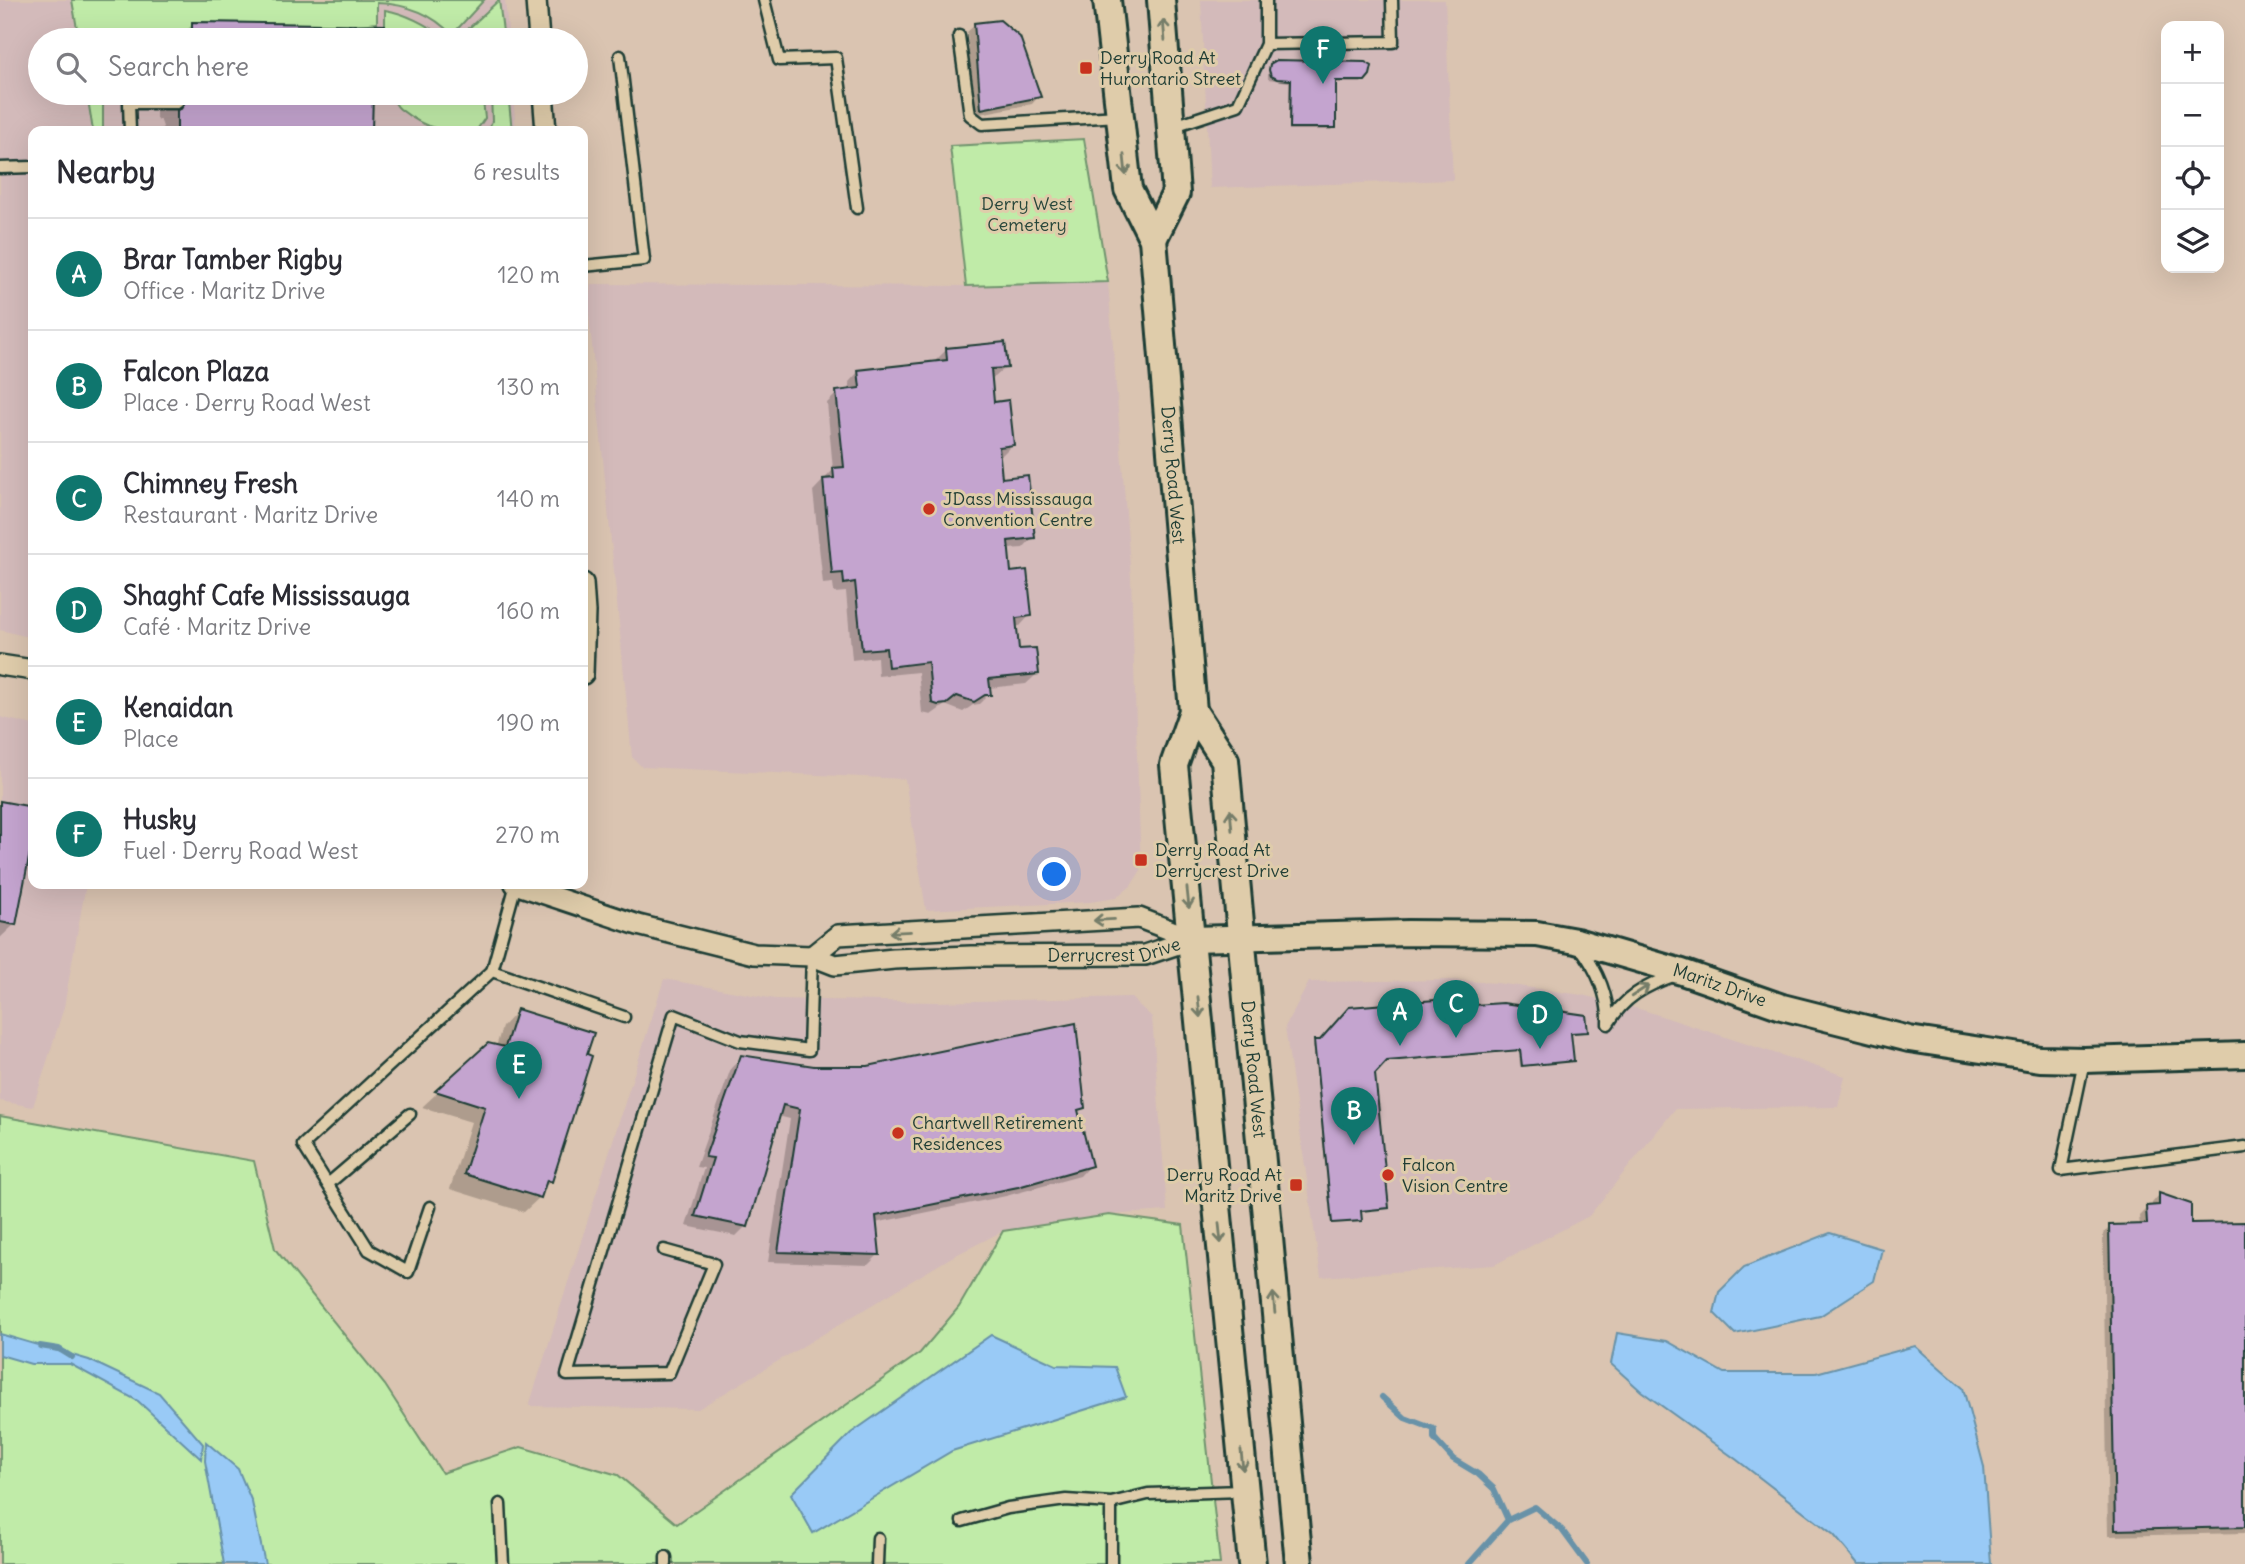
<!DOCTYPE html>
<meta charset="utf-8">
<style>
body{margin:0;font-family:Delius,sans-serif;background:#f7f7f7;color:#2b2b33}
.controls{position:absolute;right:21px;top:21px;display:grid;overflow:hidden;border-radius:14px;box-shadow:0 7px 28px #0002}
.controls button{width:63px;height:63px;display:grid;place-items:center;padding:0;border:0;border-bottom:2px solid #e1e1e2;background:#fff;color:#2b2b33;font:35px sans-serif}
.you{position:absolute;left:1055px;top:875px;width:24px;height:24px;margin:-18px;border:5px solid #fff;border-radius:50%;background:#1a73e8;box-shadow:0 0 0 10px #1a73e833}
.badge{display:grid;place-items:center;width:46px;height:46px;border-radius:50%;background:#0f766e;color:#fff;font-size:23px;font-weight:700}
.pin{position:absolute;translate:-50% -58px;filter:drop-shadow(0 2px 4px #0008)}
.pin::after{content:'';position:absolute;top:37px;width:24px;height:21px;background:inherit;clip-path:polygon(0 0,100% 0,50% 100%)}
.list{margin:0;padding:0;list-style:none}
h2{display:flex;justify-content:space-between;align-items:center;height:91px;margin:0;padding:0 28px;font-size:30px}
h2 small{font-size:23px;font-weight:400;color:#7c7c81}
.list li{display:grid;grid-template-columns:46px 1fr auto;gap:21px;align-items:center;box-sizing:border-box;height:112px;padding:0 28px;border-top:2px solid #e1e1e2}
.list b{display:block;font-size:26px;white-space:nowrap}
.list p{margin:0;font-size:23px;white-space:nowrap;color:#7c7c81}
.list em{font-size:23px;font-style:normal;color:#7c7c81}
.icon{flex:none;width:38px;height:38px;fill:none;stroke:currentColor;stroke-width:2;stroke-linecap:round;stroke-linejoin:round}
.map{position:relative;flex:none;width:2245px;height:1564px;overflow:hidden}
.search{position:absolute;background:#fff;box-shadow:0 7px 28px #0002;left:28px;top:28px;width:560px;height:77px;display:flex;align-items:center;gap:18px;box-sizing:border-box;padding:0 24px;border-radius:38px;color:#7c7c81;font-size:26px}
.panel{position:absolute;background:#fff;box-shadow:0 7px 28px #0002;left:28px;top:126px;width:560px;height:763px;border-radius:14px}
.map>svg:first-child{display:block}
.built{fill:#d3baba}
.green{fill:#c0eba8;stroke:#70946e;stroke-width:2}
.water{fill:#99caf6;stroke:#6892a8;stroke-width:2}
.shadow{fill:#0003}
.lines{fill:none;stroke-linecap:round;stroke-linejoin:round}
.stream{stroke:#6892a8;stroke-width:6}
.building{fill:#c4a4cf;stroke:#1f3d34;stroke-width:2}
.service-casing{stroke:#1f3d34;stroke-width:15}
.minor-casing{stroke:#1f3d34;stroke-width:24}
.tertiary-casing{stroke:#1f3d34;stroke-width:30}
.secondary-casing{stroke:#1f3d34;stroke-width:32}
.service{stroke:#dfccaa;stroke-width:10}
.minor{stroke:#dfccaa;stroke-width:19}
.tertiary{stroke:#dfccaa;stroke-width:24}
.secondary{stroke:#dfccaa;stroke-width:26}
.oneway{stroke:#757d69}
.poi-dot{fill:#c8321e;stroke:#dfccaa;stroke-width:2.5}
.labels{text-anchor:middle;stroke-width:6;stroke-linejoin:round;paint-order:stroke}
.poi-label{font-size:18px;fill:#1f3d34;stroke:#dfccaa;text-anchor:start}
.park-label{font-size:18px;fill:#27463a;stroke:#dfccaa}
.street-label{font-size:18px;fill:#1f3d34;stroke:#dfccaa}
</style>
<div class="map">
<svg width="2245" height="1564" viewBox="0 0 2245 1564">
<rect width="100%" height="100%" fill="#dac4b1"/>
<filter id="ink" filterUnits="userSpaceOnUse"><feTurbulence type="fractalNoise" baseFrequency=".0143" numOctaves="2"/><feDisplacementMap in="SourceGraphic" scale="14" xChannelSelector="R" yChannelSelector="G"/><feConvolveMatrix kernelMatrix="1 2 1 2 8 2 1 2 1" color-interpolation-filters="sRGB"/></filter>
<g filter="url(#ink)">
<path class="built" d="M 0,0 L 505,0 L 509,40 L 40,40 L 40,93 L 513,93 L 516,131 L 33,131 L 33,638 L 0,630 Z
M 1201,0 L 1445,0 L 1453,180 L 1210,188 Z
M 1108,282 L 1131,578 L 1141,870 L 1131,886 L 1116,898 L 1090,902 L 926,910 L 905,779 L 642,767 L 632,757 L 588,305 L 591,284 L 966,286 Z
M 0,717 L 33,725 L 33,884 L 86,884 L 64,1007 L 33,1107 L 0,1101 Z
M 664,979 L 775,999 L 936,1002 L 1130,997 L 1152,1017 L 1167,1211 L 1109,1215 L 1003,1231 L 950,1258 L 698,1409 L 529,1406 Z
M 1450,980 L 1497,983 L 1582,995 L 1643,1010 L 1845,1076 L 1838,1107 L 1675,1109 L 1589,1216 L 1494,1265 L 1321,1277 L 1285,1027 L 1309,982 Z"/>
<path class="green" d="M 72,0 L 484,0 L 452,35 C 432,13 406,4 377,3 L 377,23 L 359,25 L 193,22 L 192,37 L 179,37 L 179,40 L 79,40 Z
M 499,0 L 504,40 L 461,40 L 467,30 Z
M 385,10 C 409,14 429,26 448,40 L 385,40 Z
M 87,93 L 103,93 L 103,131 L 93,131 Z
M 386,93 L 482,93 L 485,118 L 476,131 C 442,131 428,131 400,109 C 394,104 394,97 386,93 Z
M 491,93 L 508,93 L 512,131 L 488,131 L 492,121 Z
M 1084,139 L 1108,282 L 966,286 L 950,146 Z
M 0,1116 L 254,1161 L 275,1249 L 385,1385 L 442,1473 L 521,1447 L 618,1475 L 677,1524 L 920,1353 L 959,1307 L 1003,1231 L 1109,1215 L 1183,1225 L 1220,1564 L 0,1564 Z"/>
<path class="water" d="M 1830,1233 L 1882,1249 L 1874,1281 L 1820,1316 L 1735,1334 L 1714,1313 L 1719,1292 L 1744,1267 Z
M 1617,1333 L 1667,1341 L 1724,1373 L 1816,1373 L 1915,1346 L 1963,1388 L 1984,1467 L 1991,1564 L 1858,1564 L 1834,1535 L 1737,1460 L 1641,1391 L 1611,1364 Z
M 0,1334 L 89,1360 L 159,1393 L 203,1444 L 201,1459 L 138,1401 L 70,1364 L 31,1364 L 0,1355 Z
M 991,1335 L 1056,1365 L 1115,1367 L 1126,1397 L 952,1451 L 813,1533 L 791,1494 L 851,1433 Z
M 206,1442 L 238,1469 L 252,1502 L 265,1564 L 224,1564 L 205,1461 Z"/>
<path class="shadow" d="M 193,24 L 357,27 L 357,40 L 177,40 Z
M 975,25 L 1039,96 L 1032,104 L 974,115 L 967,32 Z
M 1271,66 L 1369,74 L 1361,83 L 1334,83 L 1334,127 L 1331,130 L 1289,130 L 1289,82 L 1268,79 L 1268,69 Z
M 156,93 L 371,93 L 370,131 L 159,131 L 163,127 L 161,121 L 156,118 Z
M 946,350 L 1006,367 L 995,377 L 990,378 L 992,404 L 1012,445 L 1002,455 L 998,455 L 1000,480 L 1033,537 L 1023,548 L 1007,549 L 1010,574 L 1030,615 L 1020,626 L 1015,626 L 1018,651 L 1037,674 L 1026,684 L 989,688 L 989,694 L 979,704 L 973,705 L 963,712 L 945,705 L 931,715 L 922,713 L 918,672 L 878,676 L 877,657 L 852,660 L 846,592 L 834,593 L 833,583 L 823,584 L 813,491 L 833,470 L 827,403 L 837,393 L 850,391 L 849,382 L 859,371 L 936,363 L 936,360 Z
M 0,802 L 33,809 L 33,828 L 15,924 L 0,938 Z
M 1459,1007 L 1586,1032 L 1569,1035 L 1572,1060 L 1570,1062 L 1520,1067 L 1519,1051 L 1383,1062 L 1373,1074 L 1387,1207 L 1360,1212 L 1359,1222 L 1331,1224 L 1313,1044 Z
M 517,1011 L 585,1055 L 551,1181 L 542,1189 L 540,1197 L 524,1212 L 450,1189 L 471,1122 L 422,1107 L 489,1045 L 496,1047 L 502,1027 Z
M 742,1057 L 1083,1107 L 1077,1113 L 1090,1165 L 1080,1176 L 1006,1196 L 875,1223 L 879,1254 L 868,1265 L 768,1262 L 790,1119 L 778,1116 L 746,1226 L 736,1236 L 686,1226 L 704,1168 L 696,1167 L 731,1068 Z
M 2159,1195 L 2190,1225 L 2245,1224 L 2245,1533 L 2108,1536 L 2103,1234 L 2110,1227 L 2140,1226 L 2139,1216 L 2147,1208 L 2152,1208 L 2152,1203 Z"/>
<g class="lines">
<path class="stream" d="M 40,1346 L 59,1349 L 72,1357
M 1382,1397 L 1405,1418 L 1434,1429 L 1434,1438 L 1453,1459 L 1478,1474 L 1494,1489 L 1508,1520
M 1469,1564 L 1508,1520 L 1535,1507 L 1562,1530 L 1587,1564"/>
</g>
<path class="building" d="M 1000,20 L 1020,37 L 1041,97 L 981,109 L 974,23 Z
M 192,22 L 385,25 L 385,40 L 192,40 Z
M 1277,60 L 1365,62 L 1372,66 L 1370,75 L 1365,81 L 1336,81 L 1336,128 L 1290,128 L 1291,80 L 1277,79 L 1271,76 L 1269,70 L 1270,64 Z
M 177,93 L 373,93 L 372,131 L 177,131 L 177,110 L 181,109 L 184,104 Z
M 1005,342 L 1008,368 L 991,369 L 994,402 L 1009,400 L 1014,445 L 999,447 L 1002,478 L 1028,475 L 1035,538 L 1008,541 L 1011,572 L 1027,570 L 1032,616 L 1016,618 L 1019,649 L 1036,648 L 1039,674 L 989,679 L 991,695 L 985,695 L 974,702 L 957,696 L 947,704 L 938,705 L 932,703 L 928,662 L 888,667 L 886,648 L 862,650 L 855,582 L 844,584 L 843,573 L 832,574 L 823,479 L 834,478 L 833,468 L 844,467 L 836,391 L 860,388 L 858,370 L 947,360 L 946,348 Z
M 0,801 L 33,807 L 33,837 L 16,925 L 0,922 Z
M 1460,998 L 1460,1006 L 1503,1003 L 1586,1015 L 1588,1032 L 1571,1033 L 1574,1061 L 1522,1066 L 1520,1050 L 1387,1061 L 1375,1074 L 1389,1208 L 1361,1211 L 1362,1221 L 1332,1223 L 1314,1040 L 1320,1040 L 1349,1007 Z
M 517,1009 L 594,1033 L 587,1054 L 592,1056 L 552,1182 L 547,1180 L 541,1198 L 464,1174 L 485,1107 L 435,1091 L 488,1043 L 505,1047 Z
M 1076,1023 L 1085,1108 L 1078,1110 L 1092,1166 L 1018,1187 L 876,1216 L 880,1255 L 778,1252 L 800,1109 L 783,1105 L 748,1227 L 695,1216 L 713,1158 L 705,1157 L 741,1055 L 814,1066 L 868,1066 Z
M 2159,1193 L 2191,1204 L 2191,1223 L 2245,1222 L 2245,1527 L 2115,1530 L 2109,1225 L 2147,1224 L 2146,1206 L 2159,1205 Z"/>
<g class="lines">
<defs>
<path id="service" d="M 764,0 L 779,60 L 836,58 L 857,208
M 1266,0 L 1266,44
M 959,36 L 970,115 L 982,124 L 1119,116
M 1174,126 L 1238,105 L 1266,44 L 1393,42 L 1392,0
M 130,131 L 129,103 L 177,103
M 0,168 L 33,167
M 583,266 L 644,260 L 620,56
M 1580,947 C 1597,970 1609,995 1608,1023
M 492,971 L 624,1017
M 1608,1024 C 1624,997 1645,986 1673,976
M 2084,1061 L 2061,1170 L 2245,1147
M 328,1184 L 410,1114
M 430,1207 L 408,1272 L 369,1250 L 303,1145 L 492,971 L 516,884
M 664,1250 L 714,1264 L 669,1373 L 567,1375 L 674,1015 L 740,1041 L 809,1050 L 812,956
M 1111,1503 L 1148,1494 L 1242,1491
M 500,1504 L 503,1564
M 962,1521 L 1008,1508 L 1066,1500 L 1111,1503 L 1111,1564
M 666,1557 L 666,1564
M 877,1564 L 878,1538"/>
<g id="minor">
<path d="M 536,0 L 539,40"/>
<path d="M 543,93 L 546,131"/>
<path d="M 583,583 L 585,612 L 583,674"/>
<path d="M 0,665 L 33,670"/>
<path id="s1" d="M 515,884 L 638,925 L 754,954 L 812,956 L 835,965 L 894,959 L 971,956 L 1145,955 L 1193,939"/>
<path d="M 812,956 L 838,935 L 1139,918 L 1193,939"/>
</g>
<g id="tertiary">
<path id="s2" d="M 1193,939 L 1408,933 L 1537,934 L 1576,941 L 1682,972 L 1782,1007 L 1909,1039 L 2040,1059 L 2084,1060 L 2245,1055"/>
</g>
<g id="secondary">
<path id="s3" d="M 1107,0 L 1128,189 L 1153,239 L 1193,711 L 1174,765 L 1252,1564"/>
<path d="M 1153,239 L 1176,193 L 1161,0"/>
<path id="s4" d="M 1193,711 L 1225,760 L 1299,1564"/>
</g>
</defs>
<use href="#service" class="service-casing"/>
<use href="#minor" class="minor-casing"/>
<use href="#tertiary" class="tertiary-casing"/>
<use href="#secondary" class="secondary-casing"/>
<use href="#service" class="service"/>
<use href="#minor" class="minor"/>
<use href="#tertiary" class="tertiary"/>
<use href="#secondary" class="secondary"/>
</g>
<defs><path id="oneway-shaft" d="M-6 0H5M1.5-3L5.5 0L1.5 3" fill="none" stroke-width="1.6" stroke-linecap="round" stroke-linejoin="round" transform="scale(1.75)"/></defs>
<g class="oneway">
<use href="#oneway-shaft" transform="translate(1164 30) rotate(-95)"/>
<use href="#oneway-shaft" transform="translate(1125 165) rotate(84)"/>
<use href="#oneway-shaft" transform="translate(1231 820) rotate(-95)"/>
<use href="#oneway-shaft" transform="translate(1188 898) rotate(84)"/>
<use href="#oneway-shaft" transform="translate(1104 920) rotate(177)"/>
<use href="#oneway-shaft" transform="translate(900 932) rotate(177)"/>
<use href="#oneway-shaft" transform="translate(1640 991) rotate(-33)"/>
<use href="#oneway-shaft" transform="translate(1199 1007) rotate(84)"/>
<use href="#oneway-shaft" transform="translate(1220 1233) rotate(84)"/>
<use href="#oneway-shaft" transform="translate(1274 1303) rotate(-95)"/>
<use href="#oneway-shaft" transform="translate(1242 1460) rotate(84)"/>
</g>
</g>
<g class="poi-dot">
<rect x="1079" y="61" width="14" height="14" rx="3.5"/>
<circle cx="929" cy="509" r="7"/>
<rect x="1134" y="853" width="14" height="14" rx="3.5"/>
<circle cx="898" cy="1133" r="7"/>
<circle cx="1388" cy="1175" r="7"/>
<rect x="1289" y="1178" width="14" height="14" rx="3.5"/>
</g>
<g class="labels">
<g class="poi-label">
<text x="1100" y="64">Derry Road At<tspan x="1100" dy="21">Hurontario Street</tspan></text>
<text x="943" y="505">JDass Mississauga<tspan x="943" dy="21">Convention Centre</tspan></text>
<text x="1155" y="856">Derry Road At<tspan x="1155" dy="21">Derrycrest Drive</tspan></text>
<text x="912" y="1129">Chartwell Retirement<tspan x="912" dy="21">Residences</tspan></text>
<text x="1402" y="1171">Falcon<tspan x="1402" dy="21">Vision Centre</tspan></text>
<text x="1282" y="1181" text-anchor="end">Derry Road At<tspan x="1282" dy="21">Maritz Drive</tspan></text>
</g>
<g class="park-label">
<text x="1027" y="210">Derry West<tspan x="1027" dy="21">Cemetery</tspan></text>
</g>
<g class="street-label">
<text dy="6" stroke="none"><textPath href="#s3" startOffset="483">Derry Road West</textPath></text>
<text dy="6" stroke="none"><textPath href="#s1" startOffset="612">Derrycrest Drive</textPath></text>
<text dy="6" stroke="none"><textPath href="#s2" startOffset="534">Maritz Drive</textPath></text>
<text dy="6" stroke="none"><textPath href="#s4" startOffset="369">Derry Road West</textPath></text>
</g>
</g>
</svg>
<div class="controls">
<button>+</button>
<button>−</button>
<button><svg class="icon" aria-label="locate" viewBox="0 0 24 24"><circle cx="12" cy="12" r="6"/><path d="M12 2v4M12 18v4M2 12h4M18 12h4"/></svg></button>
<button><svg class="icon" aria-label="layers" viewBox="0 0 24 24"><path d="M12 4l9 5-9 5-9-5zM3 14l9 5 9-5"/></svg></button>
</div>
<div class="you"></div>
<div class="pin badge" style="left:1400px;top:1046px">A</div>
<div class="pin badge" style="left:1354px;top:1145px">B</div>
<div class="pin badge" style="left:1456px;top:1038px">C</div>
<div class="pin badge" style="left:1540px;top:1049px">D</div>
<div class="pin badge" style="left:519px;top:1099px">E</div>
<div class="pin badge" style="left:1323px;top:84px">F</div>
<div class="search"><svg class="icon" aria-label="search" viewBox="0 0 24 24"><circle cx="10" cy="10" r="6"/><path d="M15 15l6 6"/></svg>Search here</div>
<section class="panel">
<h2>Nearby<small>6 results</small></h2>
<ul class="list">
<li><span class="badge">A</span><div><b>Brar Tamber Rigby</b><p>Office · Maritz Drive</p></div><em>120 m</em></li>
<li><span class="badge">B</span><div><b>Falcon Plaza</b><p>Place · Derry Road West</p></div><em>130 m</em></li>
<li><span class="badge">C</span><div><b>Chimney Fresh</b><p>Restaurant · Maritz Drive</p></div><em>140 m</em></li>
<li><span class="badge">D</span><div><b>Shaghf Cafe Mississauga</b><p>Café · Maritz Drive</p></div><em>160 m</em></li>
<li><span class="badge">E</span><div><b>Kenaidan</b><p>Place</p></div><em>190 m</em></li>
<li><span class="badge">F</span><div><b>Husky</b><p>Fuel · Derry Road West</p></div><em>270 m</em></li>
</ul>
</section>
</div>
